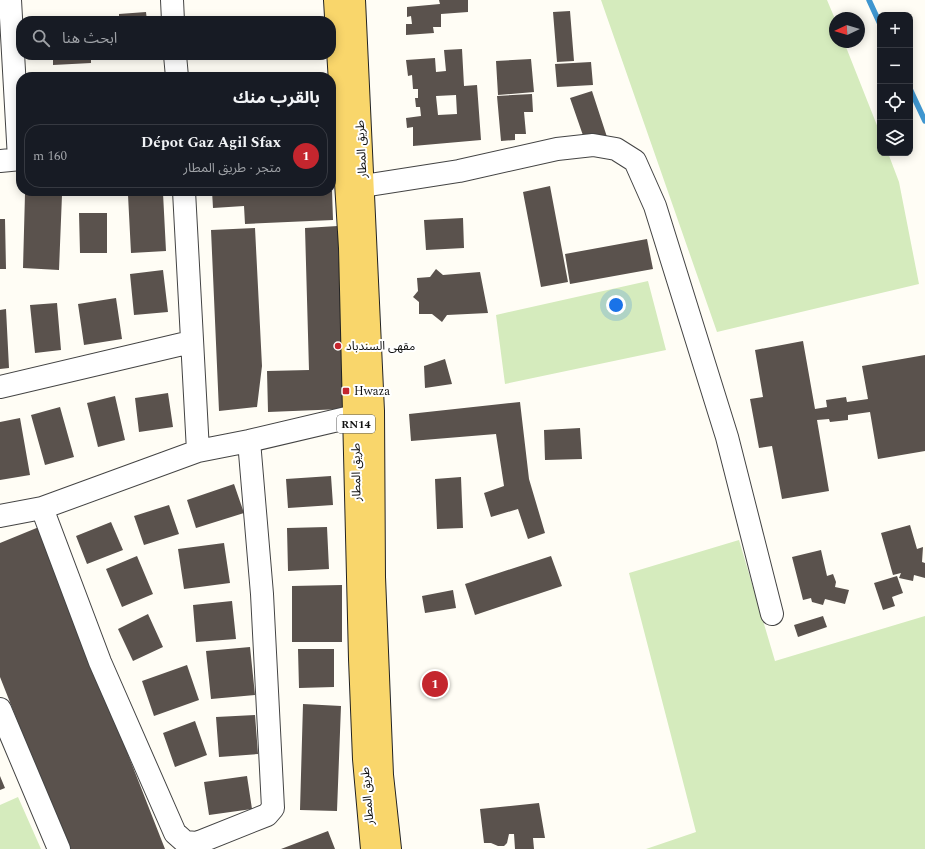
<!DOCTYPE html>
<html lang="ar">
<meta charset="utf-8">
<style>
body{margin:0;font-family:Spectral,"Noto Sans Arabic",serif;background:#20242c;color:#f1f3f6;direction:rtl}
.controls{position:absolute;right:12px;top:12px;display:grid;overflow:hidden;border-radius:8px;box-shadow:0 2px 10px #0003}
.controls button{width:36px;height:36px;display:grid;place-items:center;padding:0;border:0;border-bottom:1px solid #363941;background:#171b24;color:#f1f3f6;font:20px sans-serif}
.compass{position:absolute;left:829px;top:12px;width:36px;height:36px;border-radius:50%;background:#171b24;box-shadow:0 2px 10px #0003;rotate:266deg}
.you{position:absolute;left:616px;top:305px;width:14px;height:14px;margin:-10px;border:3px solid #fff;border-radius:50%;background:#1a73e8;box-shadow:0 0 0 6px #1a73e833}
.badge{display:grid;place-items:center;width:26px;height:26px;border-radius:50%;background:#c4262e;color:#fff;font-size:13px;font-weight:700}
.pin{position:absolute;translate:-50% -50%;border:2px solid #fff;box-shadow:0 1px 4px #0006}
.list{margin:0;padding:0;list-style:none}
h2{display:flex;justify-content:space-between;align-items:center;height:52px;margin:0;padding:0 16px;font-size:17px}
h2 small{font-size:13px;font-weight:400;color:#9ea1a6}
.list li{display:grid;grid-template-columns:26px 1fr auto;gap:12px;align-items:center;box-sizing:border-box;height:64px;margin:0 8px 8px;padding:0 8px;border:1px solid #363941;border-radius:16px}
.list b{display:block;font-size:15px;white-space:nowrap}
.list p{margin:0;font-size:13px;white-space:nowrap;color:#9ea1a6}
.list em{font-size:13px;font-style:normal;color:#9ea1a6}
.icon{flex:none;width:22px;height:22px;fill:none;stroke:currentColor;stroke-width:2;stroke-linecap:round;stroke-linejoin:round}
.map{position:relative;flex:none;width:925px;height:849px;overflow:hidden;direction:ltr}
.search{position:absolute;background:#171b24;box-shadow:0 2px 10px #0003;left:16px;top:16px;width:320px;height:44px;display:flex;align-items:center;gap:10px;box-sizing:border-box;padding:0 14px;border-radius:16px;color:#9ea1a6;font-size:15px}
.panel{position:absolute;background:#171b24;box-shadow:0 2px 10px #0003;left:16px;top:72px;width:320px;height:124px;border-radius:16px;direction:rtl}
.map>svg:first-child{display:block}
.green{fill:#d5ebbd}
.lines{fill:none;stroke-linecap:round;stroke-linejoin:round}
.stream{stroke:#3f96cf;stroke-width:5.5}
.building{fill:#5a524d;fill-rule:evenodd}
.minor-casing{stroke:#444;stroke-width:24}
.major-casing{stroke:#222;stroke-width:24}
.minor{stroke:#fff;stroke-width:22}
.major{stroke:#f9d66b;stroke-width:22}
.poi-dot{fill:#c4262e;stroke:#fff;stroke-width:1.5}
.labels{text-anchor:middle;stroke-width:4;stroke-linejoin:round;paint-order:stroke}
.shield{fill:#fff;stroke:#585858;stroke-width:1}
.shield-label{font-size:11px;font-weight:bold;fill:#111}
.street-label{font-size:12px;fill:#111;stroke:#fff}
.poi-label{font-size:12px;fill:#111;stroke:#fff;text-anchor:start}
</style>
<div class="map">
<svg width="925" height="849" viewBox="0 0 925 849">
<rect width="100%" height="100%" fill="#fffdf5"/>
<path class="green" d="M 601,0 L 827,0 L 835,19 L 835,42 L 844,42 L 880,133 L 880,153 L 888,153 L 899,182 L 919,284 L 717,332 Z
M 648,281 L 666,350 L 505,384 L 496,315 Z
M 739,540 L 775,661 L 925,616 L 925,849 L 646,849 L 696,832 L 629,573 Z
M 18,797 L 41,849 L 0,849 L 0,805 Z"/>
<g class="lines">
<path class="stream" d="M 869,0 L 880,24
M 910,89 L 925,121"/>
</g>
<path class="building" d="M 439,0 L 468,0 L 468,12 L 441,14 L 441,27 L 433,27 L 434,33 L 406,35 L 406,24 L 412,24 L 411,16 L 407,17 L 407,7 L 440,4 Z
M 570,11 L 574,61 L 557,62 L 553,12 Z
M 146,12 L 147,21 L 119,21 L 119,14 Z
M 302,16 L 303,21 L 276,21 L 276,19 Z
M 242,17 L 243,21 L 211,21 L 211,20 Z
M 462,49 L 464,86 L 477,85 L 481,140 L 413,146 L 413,127 L 407,128 L 406,118 L 421,116 L 420,107 L 416,107 L 415,98 L 418,98 L 418,89 L 413,89 L 412,75 L 408,76 L 406,60 L 435,58 L 436,72 L 446,71 L 444,50 ZM 456,95 L 457,114 L 438,115 L 436,96 Z
M 53,55 L 91,55 L 91,63 L 53,65 Z
M 122,55 L 149,55 L 150,58 L 122,60 Z
M 531,59 L 534,92 L 498,95 L 496,61 Z
M 591,62 L 593,85 L 557,87 L 555,64 Z
M 592,91 L 607,137 L 586,144 L 570,98 Z
M 532,94 L 533,112 L 524,112 L 526,134 L 515,134 L 515,140 L 501,141 L 497,96 Z
M 550,186 L 568,282 L 541,287 L 523,192 Z
M 212,191 L 332,191 L 333,220 L 245,224 L 244,206 L 213,208 Z
M 163,193 L 166,251 L 131,253 L 128,195 Z
M 25,194 L 62,195 L 59,270 L 23,268 Z
M 79,213 L 107,213 L 107,253 L 80,253 Z
M 463,218 L 464,248 L 426,250 L 424,220 Z
M 0,219 L 5,219 L 6,269 L 0,269 Z
M 338,226 L 343,409 L 268,412 L 267,371 L 309,370 L 305,228 Z
M 255,228 L 262,366 L 257,407 L 219,411 L 211,230 Z
M 647,239 L 653,269 L 570,284 L 565,254 Z
M 436,269 L 443,275 L 480,272 L 488,313 L 447,315 L 442,322 L 432,314 L 419,314 L 419,302 L 413,297 L 418,291 L 417,278 L 430,277 Z
M 163,270 L 168,312 L 134,315 L 130,274 Z
M 116,298 L 122,339 L 84,345 L 78,304 Z
M 57,303 L 61,350 L 35,353 L 30,305 Z
M 6,309 L 9,368 L 0,369 L 0,310 Z
M 803,341 L 815,409 L 827,407 L 826,400 L 846,397 L 847,402 L 868,399 L 862,366 L 925,355 L 925,451 L 878,459 L 870,412 L 848,415 L 848,420 L 830,422 L 829,419 L 817,420 L 829,491 L 782,499 L 772,446 L 759,448 L 750,399 L 763,397 L 755,350 Z
M 445,359 L 452,384 L 425,388 L 424,366 Z
M 168,393 L 173,427 L 139,432 L 135,398 Z
M 115,396 L 125,440 L 98,447 L 87,403 Z
M 520,402 L 529,479 L 545,533 L 528,539 L 518,509 L 491,517 L 484,493 L 504,486 L 496,434 L 411,441 L 409,414 Z
M 60,407 L 74,457 L 45,465 L 31,415 Z
M 20,418 L 30,475 L 0,480 L 0,422 Z
M 580,428 L 582,459 L 545,460 L 544,430 Z
M 331,476 L 333,505 L 288,508 L 286,479 Z
M 461,477 L 463,528 L 437,529 L 435,479 Z
M 234,484 L 244,513 L 196,528 L 187,500 Z
M 169,505 L 179,534 L 144,545 L 134,516 Z
M 111,522 L 123,550 L 87,564 L 76,536 Z
M 910,525 L 917,549 L 923,547 L 922,562 L 925,563 L 925,578 L 914,575 L 913,581 L 899,578 L 901,573 L 893,575 L 881,533 Z
M 39,527 L 165,849 L 68,849 L 0,677 L 0,543 Z
M 327,527 L 329,569 L 288,571 L 287,528 Z
M 224,543 L 230,583 L 184,589 L 178,549 Z
M 821,550 L 827,576 L 833,574 L 836,582 L 835,587 L 849,590 L 845,604 L 825,599 L 823,605 L 812,602 L 811,598 L 803,600 L 792,557 Z
M 137,556 L 153,594 L 122,607 L 106,569 Z
M 551,556 L 562,586 L 475,615 L 465,584 Z
M 897,576 L 903,593 L 892,597 L 895,606 L 883,610 L 874,583 Z
M 342,585 L 342,642 L 292,642 L 292,586 Z
M 453,590 L 456,608 L 425,613 L 422,596 Z
M 232,601 L 236,639 L 196,642 L 193,605 Z
M 148,614 L 163,647 L 133,661 L 118,629 Z
M 823,616 L 827,627 L 798,637 L 794,625 Z
M 250,647 L 255,695 L 211,699 L 206,651 Z
M 298,649 L 334,649 L 334,687 L 299,688 Z
M 187,665 L 199,700 L 154,716 L 142,681 Z
M 303,704 L 341,706 L 337,811 L 300,810 Z
M 255,715 L 258,754 L 219,757 L 216,717 Z
M 195,721 L 207,755 L 175,767 L 163,733 Z
M 0,776 L 5,788 L 0,790 Z
M 247,776 L 252,809 L 209,815 L 204,782 Z
M 539,803 L 545,838 L 533,838 L 534,849 L 515,849 L 514,834 L 509,834 L 507,843 L 504,846 L 498,846 L 491,843 L 484,843 L 480,809 Z
M 328,831 L 335,849 L 281,849 Z"/>
<g class="lines">
<defs>
<path id="minor" d="M 10,0 L 19,159
M 172,0 L 173,21
M 175,55 L 177,77
M 0,161 L 21,159
M 363,186 L 459,171 L 557,149 L 593,145 L 616,149 L 635,161 L 655,206 L 727,437 L 772,614
M 184,191 L 198,451
M 0,387 L 191,342
M 42,508 L 100,662 L 175,833 L 185,842 L 197,843 L 267,815 L 273,808 L 262,594 L 249,441
M 0,516 L 42,508 L 198,451 L 249,441 L 372,412
M 0,709 L 59,849"/>
<path id="major" d="M 335,0 L 350,248 L 360,659 L 364,759 L 372,849
M 354,0 L 373,411 L 374,577 L 382,775 L 390,849"/>
</defs>
<use href="#minor" class="minor-casing"/>
<use href="#major" class="major-casing"/>
<use href="#minor" class="minor"/>
<use href="#major" class="major"/>
</g>
<g class="poi-dot">
<circle cx="338" cy="346" r="4"/>
<rect x="342" y="387" width="8" height="8" rx="2"/>
</g>
<g class="labels">
<rect class="shield" x="337" y="415" width="38" height="18" rx="3"/>
<g class="shield-label">
<text x="356" y="428">RN14</text>
</g>
<g class="street-label">
<text transform="translate(361 149) rotate(-93)" y="4">طريق المطار</text>
<text transform="translate(356 472) rotate(-91)" y="4">طريق المطار</text>
<text transform="translate(367 796) rotate(-95)" y="4">طريق المطار</text>
</g>
<g class="poi-label">
<text x="346" y="350">مقهى السندباد</text>
<text x="354" y="395">Hwaza</text>
</g>
</g>
</svg>
<div class="controls">
<button>+</button>
<button>−</button>
<button><svg class="icon" aria-label="locate" viewBox="0 0 24 24"><circle cx="12" cy="12" r="6"/><path d="M12 2v4M12 18v4M2 12h4M18 12h4"/></svg></button>
<button><svg class="icon" aria-label="layers" viewBox="0 0 24 24"><path d="M12 4l9 5-9 5-9-5zM3 14l9 5 9-5"/></svg></button>
</div>
<svg class="compass" viewBox="-18 -18 36 36"><path d="M0-13l5 13h-10z" fill="#e53935"/><path d="M0 13l5-13h-10z" fill="#9ea1a6"/></svg>
<div class="you"></div>
<div class="pin badge" style="left:435px;top:684px">1</div>
<div class="search"><svg class="icon" aria-label="search" viewBox="0 0 24 24"><circle cx="10" cy="10" r="6"/><path d="M15 15l6 6"/></svg>ابحث هنا</div>
<section class="panel">
<h2>بالقرب منك<small></small></h2>
<ul class="list">
<li><span class="badge">1</span><div><b>Dépot Gaz Agil Sfax</b><p>متجر · طريق المطار</p></div><em>160 m</em></li>
</ul>
</section>
</div>
